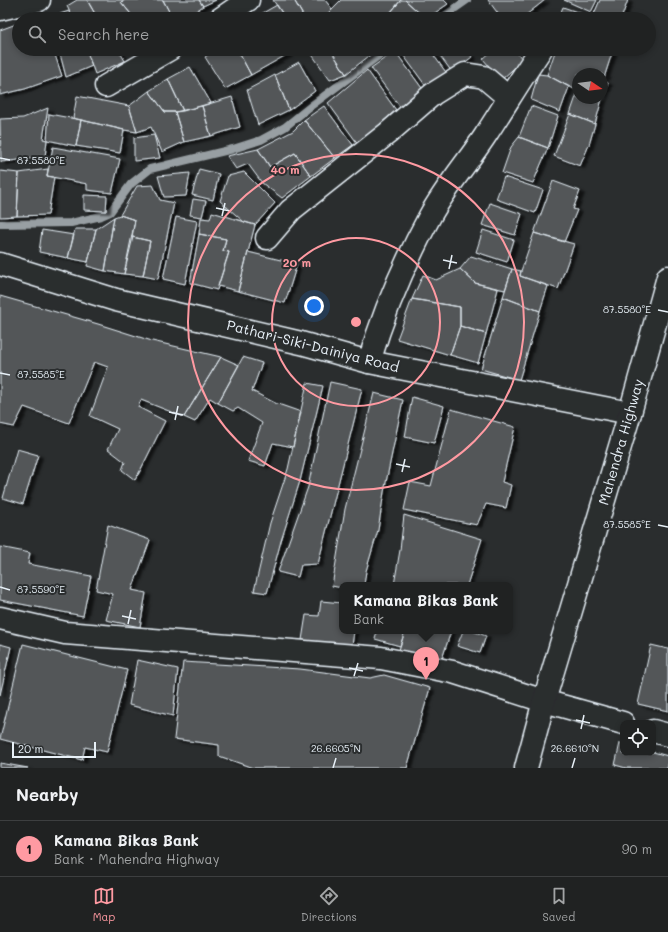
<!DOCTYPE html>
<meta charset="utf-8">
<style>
body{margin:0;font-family:Mali,sans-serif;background:#2d2f2f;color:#f1f3f6}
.controls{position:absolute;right:12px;bottom:12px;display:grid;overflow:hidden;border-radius:8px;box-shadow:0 2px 6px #0003}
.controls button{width:36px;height:36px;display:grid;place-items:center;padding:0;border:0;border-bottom:1px solid #3d3f40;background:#202222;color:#f1f3f6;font:20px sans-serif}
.compass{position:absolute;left:572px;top:68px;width:36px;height:36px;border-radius:50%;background:#202222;box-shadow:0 2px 6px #0003;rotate:103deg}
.scale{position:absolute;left:12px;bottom:10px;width:84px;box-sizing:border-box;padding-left:4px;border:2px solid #e8f1f8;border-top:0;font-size:11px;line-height:14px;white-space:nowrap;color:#e8f1f8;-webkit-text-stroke:3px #2a2d2e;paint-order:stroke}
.you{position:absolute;left:314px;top:306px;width:14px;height:14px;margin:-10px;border:3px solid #fff;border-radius:50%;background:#1a73e8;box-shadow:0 0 0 6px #1a73e833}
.badge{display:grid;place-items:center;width:26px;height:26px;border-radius:50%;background:#ff9aa2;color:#111;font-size:13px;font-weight:700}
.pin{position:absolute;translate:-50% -33px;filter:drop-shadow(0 1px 2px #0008)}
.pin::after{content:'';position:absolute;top:21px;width:14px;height:12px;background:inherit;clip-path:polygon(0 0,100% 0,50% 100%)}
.popup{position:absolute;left:339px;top:582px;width:174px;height:52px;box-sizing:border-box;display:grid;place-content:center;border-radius:8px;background:#202222;filter:drop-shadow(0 1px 3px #0005);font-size:13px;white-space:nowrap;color:#a2a4a5}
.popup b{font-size:15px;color:#f1f3f6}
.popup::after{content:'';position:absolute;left:50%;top:100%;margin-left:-8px;border:8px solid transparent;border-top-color:#202222}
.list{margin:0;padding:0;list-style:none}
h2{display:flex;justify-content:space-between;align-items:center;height:52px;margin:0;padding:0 16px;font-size:17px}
h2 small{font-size:13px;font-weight:400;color:#a2a4a5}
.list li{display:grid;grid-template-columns:26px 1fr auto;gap:12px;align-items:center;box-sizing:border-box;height:56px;padding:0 16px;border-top:1px solid #3d3f40}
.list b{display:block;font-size:15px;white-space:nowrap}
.list p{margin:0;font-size:13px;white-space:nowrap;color:#a2a4a5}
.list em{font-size:13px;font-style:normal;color:#a2a4a5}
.icon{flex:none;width:22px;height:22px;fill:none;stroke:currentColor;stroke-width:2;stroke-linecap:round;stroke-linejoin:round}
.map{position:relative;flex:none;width:668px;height:768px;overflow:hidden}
.search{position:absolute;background:#202222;box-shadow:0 2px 6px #0003;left:12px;right:12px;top:12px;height:44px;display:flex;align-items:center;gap:10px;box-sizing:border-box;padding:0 14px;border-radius:22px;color:#a2a4a5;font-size:15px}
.sheet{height:108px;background:#202222}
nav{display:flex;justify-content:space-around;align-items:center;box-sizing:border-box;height:56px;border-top:1px solid #3d3f40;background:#202222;font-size:11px;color:#a2a4a5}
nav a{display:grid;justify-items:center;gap:2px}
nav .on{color:#ff9aa2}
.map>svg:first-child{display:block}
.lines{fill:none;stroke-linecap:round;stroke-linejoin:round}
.stream{stroke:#989fa3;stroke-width:8}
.building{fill:#535759;stroke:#e8f1f8;filter:url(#shadow)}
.minor-casing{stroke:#e8f1f8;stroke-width:25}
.secondary-casing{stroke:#e8f1f8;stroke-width:25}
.trunk-casing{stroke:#e8f1f8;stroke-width:25}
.minor{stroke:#2a2d2e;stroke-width:22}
.secondary{stroke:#2a2d2e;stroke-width:22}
.trunk{stroke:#2a2d2e;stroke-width:22}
.ticks{fill:none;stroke:#e8f1f8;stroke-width:1.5}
.ring{fill:none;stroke:#ff9aa2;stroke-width:2}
.labels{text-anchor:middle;stroke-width:4;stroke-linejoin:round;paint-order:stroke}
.street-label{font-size:14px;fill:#e8f1f8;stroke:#2a2d2e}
.ticks-label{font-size:10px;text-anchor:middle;fill:#e8f1f8;stroke:#2a2d2e;stroke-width:4;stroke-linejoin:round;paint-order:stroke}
.centre{fill:#ff9aa2;stroke:#2a2d2e;stroke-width:2}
.ring-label{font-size:12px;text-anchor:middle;font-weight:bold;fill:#ff9aa2;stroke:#2a2d2e;stroke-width:4;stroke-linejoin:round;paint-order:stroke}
</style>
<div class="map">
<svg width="668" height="768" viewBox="0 0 668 768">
<defs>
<filter id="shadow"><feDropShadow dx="4.5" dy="2.5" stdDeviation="1" flood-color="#0009"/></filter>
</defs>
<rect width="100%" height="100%" fill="#2a2d2e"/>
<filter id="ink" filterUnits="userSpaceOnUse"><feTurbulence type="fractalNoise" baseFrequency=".025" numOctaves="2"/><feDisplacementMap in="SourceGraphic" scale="8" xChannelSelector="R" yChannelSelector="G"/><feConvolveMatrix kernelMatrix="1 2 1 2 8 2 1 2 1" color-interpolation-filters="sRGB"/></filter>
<g filter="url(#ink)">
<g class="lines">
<path class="stream" d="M 440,19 L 467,0
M 0,224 L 71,223 L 101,216 L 110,212 L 131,184 L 150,169 L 233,149 L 261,140 L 285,127 L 312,105 L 385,51 L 389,49"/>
</g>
<path class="building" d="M 77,0 L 87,0 L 98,19 L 73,19 L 67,6 Z
M 87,0 L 125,0 L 121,2 L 135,19 L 98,19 Z
M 125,0 L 163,0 L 173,19 L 135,19 L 121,2 Z
M 163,0 L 199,0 L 203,6 L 185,19 L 173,19 Z
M 199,0 L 216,0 L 203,6 Z
M 273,0 L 294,0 L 305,19 L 286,19 Z
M 294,0 L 325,0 L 332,9 L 322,19 L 305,19 Z
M 341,0 L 401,0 L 385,19 L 322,19 Z
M 401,0 L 405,0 L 426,19 L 385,19 Z
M 405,0 L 444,0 L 448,4 L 426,19 Z
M 488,0 L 545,0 L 521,19 L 502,19 Z
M 564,0 L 597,0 L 591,12 Z
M 600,0 L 628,0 L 621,19 L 602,19 L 603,16 L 594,14 Z
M 277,5 L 286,19 L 264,19 L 261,14 Z
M 563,7 L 597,19 L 558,19 Z
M 69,11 L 73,19 L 47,19 L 47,18 Z
M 19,23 L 19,49 L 53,49 L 62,76 L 25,89 L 0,95 L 0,30 Z
M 65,49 L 86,49 L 92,66 L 66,77 L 59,50 Z
M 86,49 L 118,49 L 125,61 L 95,74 Z
M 216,49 L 237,49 L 251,75 L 225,89 L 205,57 Z
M 237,49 L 284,49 L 288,54 L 251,75 Z
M 308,49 L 330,49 L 346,74 L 330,80 Z
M 330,49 L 378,49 L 346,74 Z
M 412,49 L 429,49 L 448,75 L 428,89 L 404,56 Z
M 435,49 L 466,49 L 472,57 L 452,72 Z
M 494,49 L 514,49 L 523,60 L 501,80 L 483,59 Z
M 556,49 L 611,49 L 612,53 L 603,81 L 608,83 L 602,99 L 599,98 L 602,98 L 602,74 L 578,74 L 578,91 L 547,75 Z
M 395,51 L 424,91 L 401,108 L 371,68 Z
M 299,62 L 315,91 L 289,110 L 275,75 Z
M 190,67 L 211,103 L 183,111 L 168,79 Z
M 367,70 L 396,110 L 358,144 L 328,103 Z
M 538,74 L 547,75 L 569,87 L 560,112 L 531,100 Z
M 275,75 L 289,110 L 258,125 L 247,90 Z
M 168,79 L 183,111 L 175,112 L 165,112 L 149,91 Z
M 149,91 L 165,112 L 175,112 L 184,142 L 162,152 L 151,127 L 137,132 L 129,106 Z
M 578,91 L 578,98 L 602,99 L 595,124 L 570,114 Z
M 77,96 L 129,106 L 137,132 L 124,130 L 73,118 Z
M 232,97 L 240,127 L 211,136 L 202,106 Z
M 202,106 L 211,136 L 184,142 L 175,112 Z
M 324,106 L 353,145 L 335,158 L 304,120 Z
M 531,106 L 558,116 L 548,148 L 519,137 Z
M 48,108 L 43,139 L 47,140 L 45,157 L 1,162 L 0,119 L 23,118 Z
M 49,114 L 81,120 L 76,146 L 47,140 Z
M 570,114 L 595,124 L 589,145 L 580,166 L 554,156 Z
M 81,120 L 124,130 L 120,153 L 76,146 Z
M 304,120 L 335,158 L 311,176 L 295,153 L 270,167 L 258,149 L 293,131 Z
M 154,135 L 160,158 L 134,161 L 134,138 Z
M 519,137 L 548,148 L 533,183 L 502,173 L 511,147 Z
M 53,147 L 120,159 L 112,193 L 87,190 L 87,184 L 47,176 Z
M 258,149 L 270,167 L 295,153 L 311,176 L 282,198 L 262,183 L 248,164 L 236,169 L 227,156 Z
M 48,169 L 47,176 L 54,177 L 48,215 L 17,216 L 19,173 Z
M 199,169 L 219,174 L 213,200 L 192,195 Z
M 0,171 L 19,173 L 17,216 L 0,217 Z
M 244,172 L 275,203 L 255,225 L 244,222 L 220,201 L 228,176 Z
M 190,173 L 186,196 L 164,197 L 158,176 Z
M 504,177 L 543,190 L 535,213 L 496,199 Z
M 553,181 L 580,191 L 573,209 L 577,210 L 564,242 L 534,233 Z
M 153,185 L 160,200 L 174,203 L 158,279 L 143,276 L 150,241 L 132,237 L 135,220 L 120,215 L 137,186 Z
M 84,195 L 107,196 L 106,211 L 84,210 Z
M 193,199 L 206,201 L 202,217 L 190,215 Z
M 490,203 L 522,214 L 515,235 L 482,225 Z
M 212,212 L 255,225 L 238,291 L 218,286 L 229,252 L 223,251 L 226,239 L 199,234 L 201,218 L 210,219 Z
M 120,215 L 135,220 L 124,274 L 105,271 L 114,217 Z
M 114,217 L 105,271 L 87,266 L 96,229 Z
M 176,217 L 197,221 L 185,284 L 163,279 Z
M 75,229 L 96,229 L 88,262 L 68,258 Z
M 42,230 L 74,235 L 68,258 L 39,252 Z
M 483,230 L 514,240 L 507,262 L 476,252 Z
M 534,233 L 574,244 L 558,289 L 520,276 L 521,271 Z
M 199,234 L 226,239 L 223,251 L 229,252 L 217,290 L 190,283 Z
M 133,237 L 150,241 L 143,276 L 124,274 Z
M 248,252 L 297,264 L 285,303 L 238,291 Z
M 471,256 L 512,269 L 505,290 L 475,283 L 460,269 Z
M 460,269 L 475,283 L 498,289 L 486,334 L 460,326 L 460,307 L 412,299 L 423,275 L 436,280 Z
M 512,269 L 521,271 L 520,276 L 548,286 L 540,311 L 503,297 Z
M 0,296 L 98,324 L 152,341 L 221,357 L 184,417 L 141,400 L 138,407 L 165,421 L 140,471 L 135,480 L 122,470 L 125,462 L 108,449 L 118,429 L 90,416 L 108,367 L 94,362 L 69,423 L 24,407 L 14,427 L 0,424 Z
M 503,297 L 540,311 L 519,380 L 481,369 Z
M 412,299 L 460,307 L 460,326 L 450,355 L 397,339 Z
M 460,326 L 486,334 L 478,363 L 450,355 Z
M 221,357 L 239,365 L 218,403 L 210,398 L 195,422 L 184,417 Z
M 243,357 L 262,363 L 252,391 L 275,403 L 301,412 L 293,447 L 273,443 L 265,466 L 248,461 L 262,423 L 238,408 L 233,411 L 218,403 Z
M 330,382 L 362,389 L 318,564 L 301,565 L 298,577 L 278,572 L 308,487 Z
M 307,383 L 323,386 L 300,481 L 281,541 L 267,593 L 254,591 L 270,523 L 288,469 Z
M 374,393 L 403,400 L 384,492 L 378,530 L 366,571 L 364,585 L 342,585 L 342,588 L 332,586 L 345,509 Z
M 412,397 L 444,406 L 434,443 L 405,437 Z
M 451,409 L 515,427 L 502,482 L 511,485 L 506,508 L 486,504 L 477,525 L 404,510 L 410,482 L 431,486 Z
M 17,449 L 38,455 L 23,504 L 3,498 Z
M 404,515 L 482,539 L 467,585 L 394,585 L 400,550 Z
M 108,525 L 150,540 L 132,590 L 146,593 L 140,627 L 106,620 L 113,594 L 96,590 Z
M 0,547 L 30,553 L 28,564 L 91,576 L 83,616 L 0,600 Z
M 321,601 L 342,603 L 342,631 L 354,631 L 352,646 L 302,640 L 306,615 L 319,616 Z
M 377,631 L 405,631 L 400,646 L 375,639 Z
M 405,631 L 451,631 L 442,659 L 399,650 Z
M 463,631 L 472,631 L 486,636 L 480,653 L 457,646 Z
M 0,644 L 11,647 L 0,695 Z
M 23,644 L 127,670 L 107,752 L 85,747 L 82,760 L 0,739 Z
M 651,645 L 668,649 L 668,711 L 638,704 Z
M 137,660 L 178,669 L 173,716 L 129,705 Z
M 183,662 L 300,669 L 370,678 L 384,675 L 430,688 L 407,768 L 253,768 L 219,756 L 219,745 L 174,739 Z
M 620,743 L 623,744 L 623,753 L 653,752 L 668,756 L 668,768 L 626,768 L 615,765 Z
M 0,763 L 28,768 L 0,768 Z"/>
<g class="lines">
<defs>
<path id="minor" d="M 0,9 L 39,0
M 220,19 L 248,0
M 106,86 L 170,49
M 267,238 L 291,210 L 388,133 L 433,94 L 465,74 L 484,77 L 509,98
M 369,362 C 384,311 405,262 430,216 C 446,187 467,163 485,136 C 504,107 522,77 541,49
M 0,618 L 65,633 L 381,658 L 453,672 L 544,701"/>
<path id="secondary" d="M 0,264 L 116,300 L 301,343 L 369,362 L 630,413
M 544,701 L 623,723
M 653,731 L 668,735"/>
<path id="trunk" d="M 526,768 L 544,701 L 630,413 L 668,277"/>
</defs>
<use href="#minor" class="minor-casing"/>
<use href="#secondary" class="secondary-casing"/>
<use href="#trunk" class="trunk-casing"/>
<use href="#minor" class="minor"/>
<use href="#secondary" class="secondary"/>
<use href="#trunk" class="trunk"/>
</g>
</g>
<path class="ticks" d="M 0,158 L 10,160M 216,208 L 230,211M 222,216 L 225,203M 443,260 L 457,263M 449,269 L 452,255M 658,310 L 668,312M 0,373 L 10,375M 169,412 L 183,415M 175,420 L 178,406M 396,464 L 410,467M 402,472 L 405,459M 658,525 L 668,527M 0,587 L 10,590M 122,616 L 136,619M 128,624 L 131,610M 349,668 L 363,671M 354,676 L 358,663M 576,720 L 590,723M 581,729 L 584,715M 333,768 L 336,758M 572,768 L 575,758"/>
<g class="ring">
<circle cx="356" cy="322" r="84"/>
<circle cx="356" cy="322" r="168"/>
</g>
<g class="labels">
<g class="street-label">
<text transform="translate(313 346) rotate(14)" y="5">Pathari-Siki-Dainiya Road</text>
<text transform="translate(621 442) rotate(-74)" y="5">Mahendra Highway</text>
</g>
</g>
<g class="ticks-label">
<text x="41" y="164">87.5580°E</text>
<text x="627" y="313">87.5580°E</text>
<text x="41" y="378">87.5585°E</text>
<text x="627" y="528">87.5585°E</text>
<text x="41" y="593">87.5590°E</text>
<text x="336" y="752">26.6605°N</text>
<text x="575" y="752">26.6610°N</text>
</g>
<circle cx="356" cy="322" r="6" class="centre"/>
<g class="ring-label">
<text x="285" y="174">40 m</text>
<text x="297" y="267">20 m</text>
</g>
</svg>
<div class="controls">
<button><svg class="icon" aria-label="locate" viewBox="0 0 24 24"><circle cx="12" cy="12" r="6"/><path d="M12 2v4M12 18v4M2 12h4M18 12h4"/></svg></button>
</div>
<svg class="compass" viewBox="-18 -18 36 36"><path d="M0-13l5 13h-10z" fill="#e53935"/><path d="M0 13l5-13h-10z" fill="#a2a4a5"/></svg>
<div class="scale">20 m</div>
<div class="you"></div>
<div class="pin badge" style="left:426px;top:680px">1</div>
<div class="popup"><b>Kamana Bikas Bank</b>Bank</div>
<div class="search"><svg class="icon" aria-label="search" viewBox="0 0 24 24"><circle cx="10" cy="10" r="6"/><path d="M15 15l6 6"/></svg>Search here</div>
</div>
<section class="sheet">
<h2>Nearby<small></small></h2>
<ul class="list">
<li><span class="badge">1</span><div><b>Kamana Bikas Bank</b><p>Bank · Mahendra Highway</p></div><em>90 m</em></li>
</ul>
</section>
<nav>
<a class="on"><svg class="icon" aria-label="map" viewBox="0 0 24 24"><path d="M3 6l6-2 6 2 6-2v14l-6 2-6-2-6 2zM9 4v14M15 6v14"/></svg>Map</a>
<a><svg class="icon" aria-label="directions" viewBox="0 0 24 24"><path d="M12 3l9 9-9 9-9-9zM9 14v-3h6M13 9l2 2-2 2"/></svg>Directions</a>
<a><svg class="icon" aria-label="saved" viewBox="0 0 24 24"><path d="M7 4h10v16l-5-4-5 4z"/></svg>Saved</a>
</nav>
